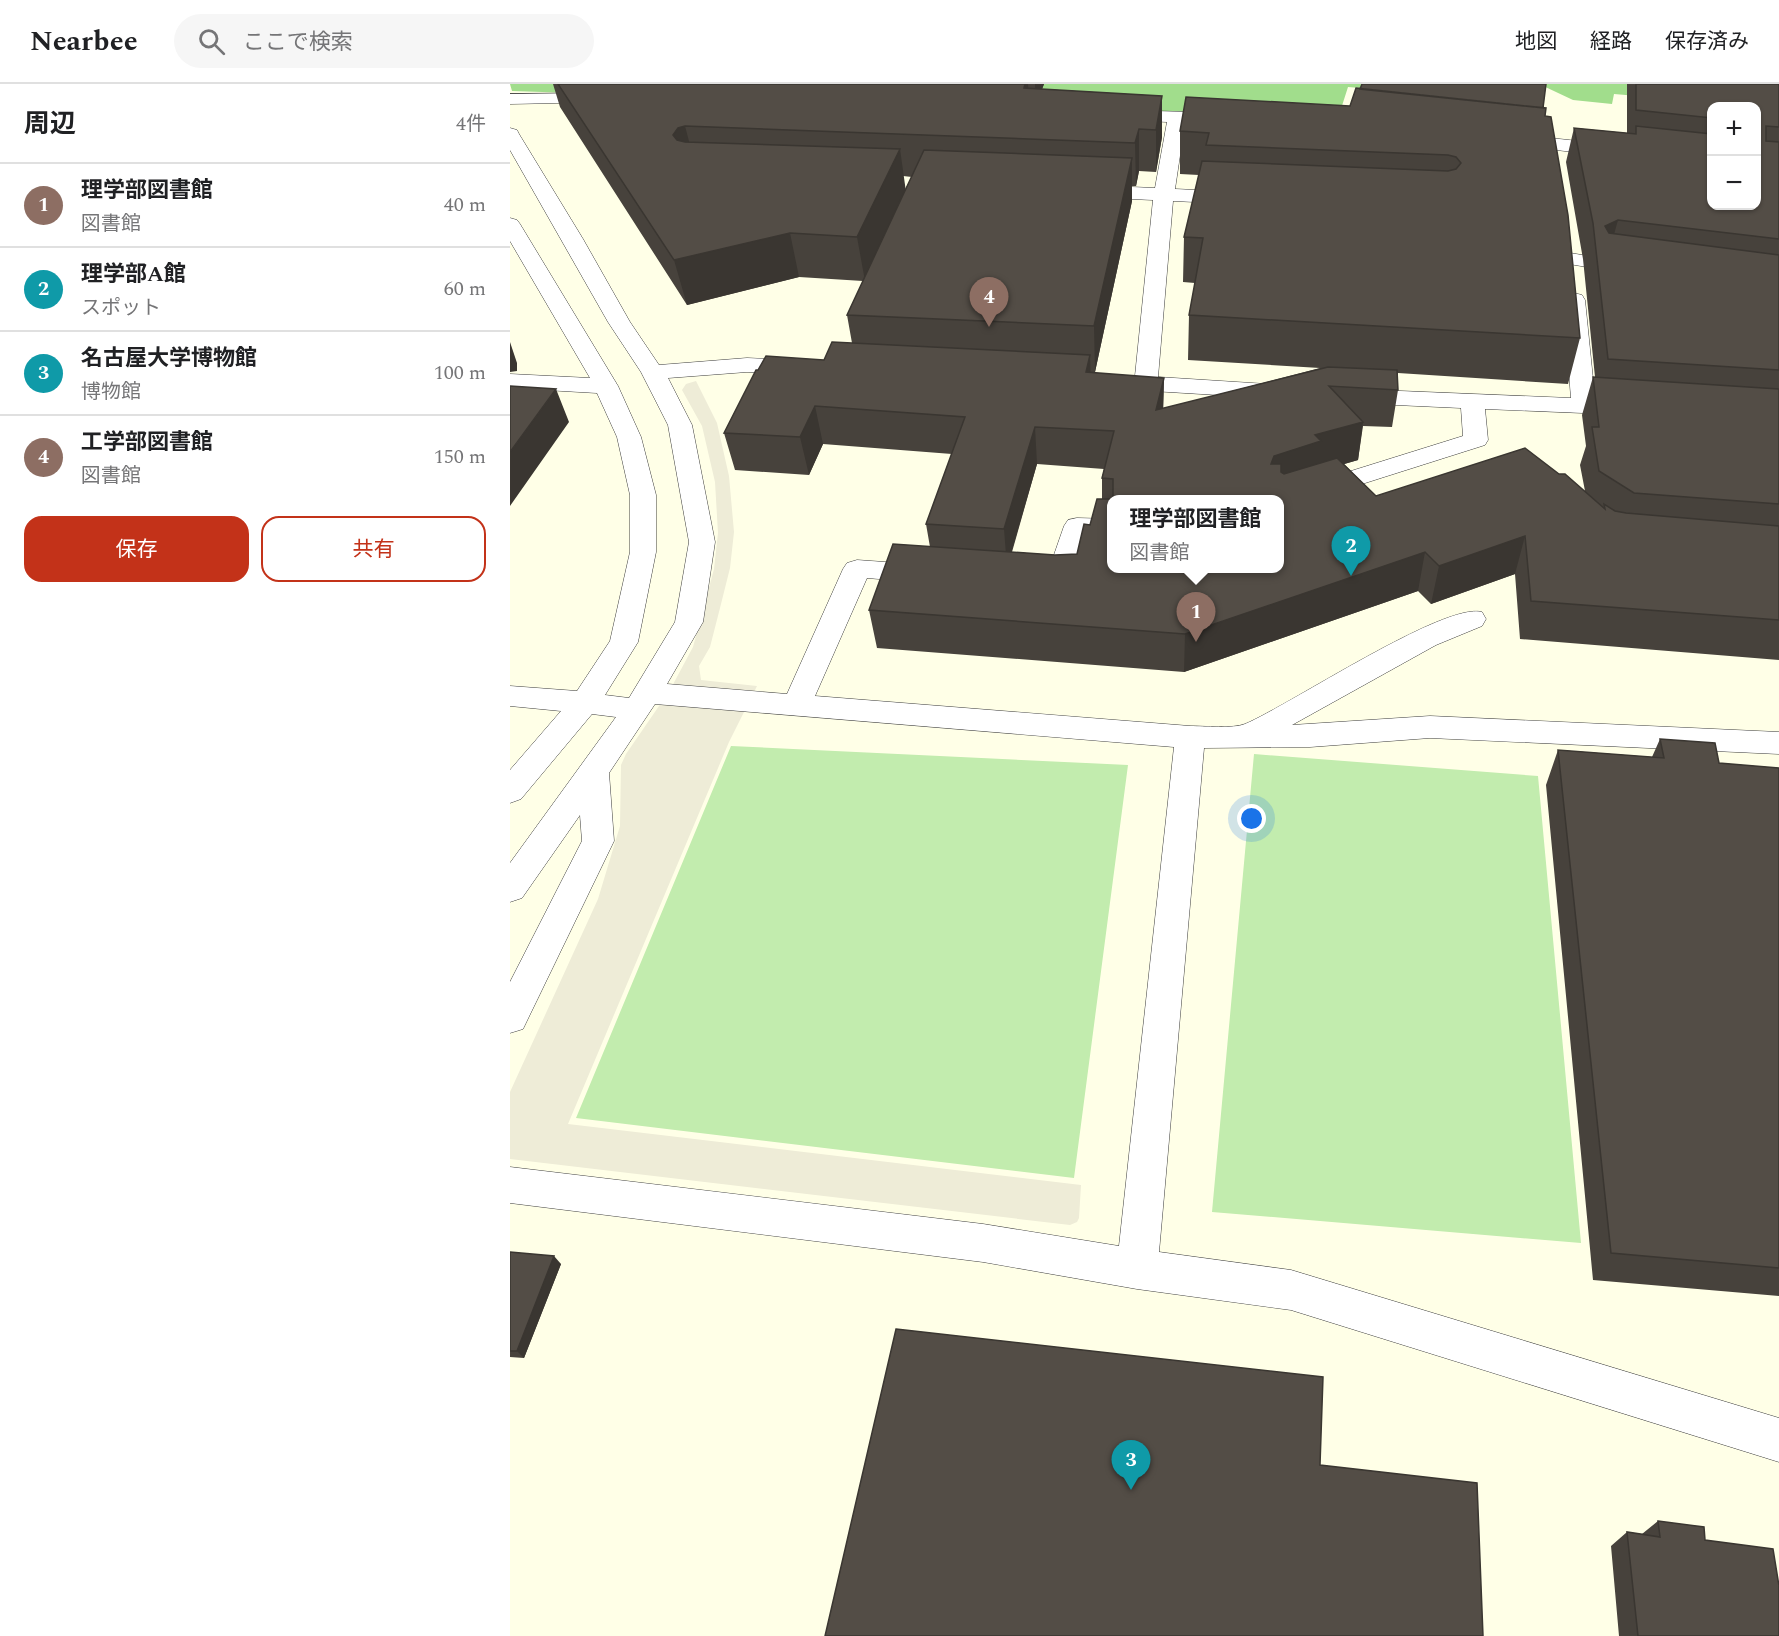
<!DOCTYPE html>
<html lang="ja">
<meta charset="utf-8">
<style>
body{margin:0;font-family:Spectral,"Noto Sans JP",serif;background:#f6f6f6;color:#202124}
.controls{position:absolute;right:18px;top:18px;display:grid;overflow:hidden;border-radius:12px;box-shadow:0 2px 4px #0004}
.controls button{width:54px;height:54px;display:grid;place-items:center;padding:0;border:0;border-bottom:2px solid #e0e0e0;background:#fff;color:#202124;font:30px sans-serif}
.you{position:absolute;left:742px;top:735px;width:21px;height:21px;margin:-15px;border:4px solid #fff;border-radius:50%;background:#1a73e8;box-shadow:0 0 0 9px #1a73e833}
.badge{display:grid;place-items:center;width:39px;height:39px;border-radius:50%;background:#c33219;color:#fff;font-size:20px;font-weight:700}
.pin{position:absolute;translate:-50% -50px;filter:drop-shadow(0 2px 3px #0008)}
.pin::after{content:'';position:absolute;top:32px;width:21px;height:18px;background:inherit;clip-path:polygon(0 0,100% 0,50% 100%)}
.popup{position:absolute;left:597px;top:411px;width:177px;height:78px;box-sizing:border-box;display:grid;place-content:center;border-radius:12px;background:#fff;filter:drop-shadow(0 2px 4px #0005);font-size:20px;white-space:nowrap;color:#757577}
.popup b{font-size:22px;color:#202124}
.popup::after{content:'';position:absolute;left:50%;top:100%;margin-left:-12px;border:12px solid transparent;border-top-color:#fff}
.list{margin:0;padding:0;list-style:none}
h2{display:flex;justify-content:space-between;align-items:center;height:78px;margin:0;padding:0 24px;font-size:26px}
h2 small{font-size:20px;font-weight:400;color:#757577}
.list li{display:grid;grid-template-columns:39px 1fr auto;gap:18px;align-items:center;box-sizing:border-box;height:84px;padding:0 24px;border-top:2px solid #e0e0e0}
.list b{display:block;font-size:22px;white-space:nowrap}
.list p{margin:0;font-size:20px;white-space:nowrap;color:#757577}
.list em{font-size:20px;font-style:normal;color:#757577}
.actions{display:flex;gap:12px;padding:18px 24px}
.actions a{flex:1;padding:14px 0;border:2px solid #c33219;border-radius:18px;text-align:center;font-size:21px;color:#c33219}
.actions .main{background:#c33219;color:#fff}
.icon{flex:none;width:33px;height:33px;fill:none;stroke:currentColor;stroke-width:2;stroke-linecap:round;stroke-linejoin:round}
.map{position:relative;flex:none;width:1269px;height:1552px;overflow:hidden}
header{display:flex;align-items:center;gap:36px;box-sizing:border-box;height:84px;padding:0 30px;background:#fff;border-bottom:2px solid #e0e0e0}
header strong{font-size:28px}
nav{display:flex;gap:33px;margin-inline-start:auto;font-size:21px}
.search{width:420px;height:54px;background:#f6f6f6;display:flex;align-items:center;gap:15px;box-sizing:border-box;padding:0 21px;border-radius:33px;color:#757577;font-size:22px}
main{display:flex}
aside{flex:1;background:#fff}
.map>svg:first-child{display:block}
.green{fill:#c2ecae}
.forest{fill:#a1dd8c}
.plaza{fill:#eeecd7}
.lines{fill:none;stroke-linecap:round;stroke-linejoin:round}
.minor-casing{stroke:#3d3d3d;stroke-width:1}
.minor{fill:#fff;fill-rule:evenodd}
.wall{fill:#47423c;fill-rule:evenodd}
.shaded-wall{fill:#3a3631}
.building{fill:#534d46;stroke:#3a3631;stroke-width:1.5;fill-rule:evenodd}
</style>
<header>
<strong>Nearbee</strong>
<div class="search"><svg class="icon" aria-label="search" viewBox="0 0 24 24"><circle cx="10" cy="10" r="6"/><path d="M15 15l6 6"/></svg>ここで検索</div>
<nav><a>地図</a><a>経路</a><a>保存済み</a></nav>
</header>
<main>
<aside>
<h2>周辺<small>4件</small></h2>
<ul class="list">
<li><span class="badge" style="background:#8d6e63">1</span><div><b>理学部図書館</b><p>図書館</p></div><em>40 m</em></li>
<li><span class="badge" style="background:#0f9aa8">2</span><div><b>理学部A館</b><p>スポット</p></div><em>60 m</em></li>
<li><span class="badge" style="background:#0f9aa8">3</span><div><b>名古屋大学博物館</b><p>博物館</p></div><em>100 m</em></li>
<li><span class="badge" style="background:#8d6e63">4</span><div><b>工学部図書館</b><p>図書館</p></div><em>150 m</em></li>
</ul>
<div class="actions"><a class="main">保存</a><a>共有</a></div>
</aside>
<div class="map">
<svg width="1269" height="1552" viewBox="0 0 1269 1552">
<rect width="100%" height="100%" fill="#ffffe7"/>
<path class="green" d="M 221,662 L 618,681 L 564,1094 L 66,1034 Z
M 744,670 L 1028,692 L 1071,1159 L 702,1128 Z"/>
<path class="forest" d="M 0,0 L 938,0 L 936,11 L 838,3 L 830,28 L 890,36 L 2,7 Z
M 1029,0 L 1269,0 L 1269,24 L 1104,10 L 1102,20 L 1063,16 Z"/>
<path class="plaza" d="M 186,297 L 207,339 L 219,392 L 224,448 L 220,484 L 210,524 L 200,563 L 189,582 L 191,596 L 247,602 L 219,658 L 58,1040 L 571,1101 L 569,1134 L 567,1138 L 560,1141 L 0,1075 L 0,1008 L 88,815 L 110,742 L 111,681 L 116,670 L 160,606 L 183,563 L 204,485 L 208,449 L 205,398 L 192,342 L 172,306 L 176,300 Z"/>
<g class="lines">
<defs>
<path id="minor" d="M 91,9 L 97,10 L 100,14 L 97,18 L 0,20 L 0,10 Z
M 607,26 L 718,29 L 724,30 L 727,34 L 724,38 L 718,39 L 675,38 L 665,105 L 728,108 L 735,110 L 738,114 L 735,118 L 728,120 L 663,117 L 648,293 L 773,301 L 781,303 L 785,308 L 781,313 L 773,315 L 609,305 L 601,303 L 597,298 L 601,293 L 625,292 L 643,116 L 576,113 L 569,111 L 566,107 L 569,103 L 576,101 L 645,104 L 657,38 L 601,35 L 598,31 L 601,27 Z
M 0,44 L 7,46 L 9,50 L 73,155 L 120,238 L 149,281 L 237,274 L 297,277 L 305,279 L 309,284 L 305,289 L 297,291 L 237,288 L 158,294 L 182,341 L 205,458 L 193,538 L 157,600 L 277,610 L 333,485 L 337,479 L 347,476 L 417,481 L 427,484 L 431,490 L 427,496 L 417,499 L 357,494 L 305,612 L 680,642 C 694,642 723,645 735,640 C 780,621 934,518 972,528 L 976,535 L 972,542 L 926,561 L 782,641 L 920,632 L 1269,648 L 1269,670 L 920,654 L 800,663 L 694,664 L 649,1168 L 781,1186 L 1269,1334 L 1269,1378 L 781,1226 L 627,1205 L 473,1178 L 0,1119 L 0,1083 L 473,1140 L 609,1162 L 664,663 L 145,620 L 99,689 L 104,757 L 13,945 L 0,949 L 0,898 L 72,757 L 70,731 L 12,814 L 0,818 L 0,779 L 106,633 L 82,630 L 11,715 L 0,719 L 0,686 L 51,627 L 0,622 L 0,602 L 67,607 L 100,557 L 120,468 L 120,411 L 107,353 L 87,309 L 0,304 L 0,290 L 80,294 L 0,157 L 0,134 L 7,136 L 10,140 L 108,302 L 131,353 L 146,411 L 146,468 L 128,558 L 95,611 L 119,614 L 165,538 L 179,458 L 158,341 L 131,288 L 98,238 L 0,66 Z
M 1002,50 L 1106,61 L 1113,63 L 1115,67 L 1113,71 L 1106,73 L 995,60 L 993,56 L 995,52 Z
M 1060,169 L 1096,175 L 1100,179 L 1096,183 L 1089,185 L 1053,179 L 1049,175 L 1053,171 Z
M 1064,209 L 1072,211 L 1075,216 L 1085,315 L 1129,319 L 1133,324 L 1129,329 L 1121,331 L 975,325 L 978,356 L 975,361 L 770,426 L 770,416 L 759,416 L 761,412 L 953,352 L 951,324 L 842,319 L 834,317 L 830,312 L 834,307 L 842,305 L 1061,314 L 1053,216 L 1056,211 Z
M 567,434 L 602,435 L 602,451 L 577,450 L 558,504 L 548,507 L 522,503 L 518,497 L 522,491 L 538,488 L 554,442 L 558,436 Z"/>
</defs>
<use href="#minor" class="minor-casing"/>
<use href="#minor" class="minor"/>
</g>
<path class="wall" d="M 43,0 L 534,0 L 532,5 L 652,12 L 652,53 L 646,88 L 629,87 L 626,102 L 622,102 L 622,117 L 585,288 L 580,288 L 581,289 L 654,294 L 653,325 L 810,284 L 678,276 L 679,231 L 685,199 L 673,198 L 674,153 L 689,91 L 670,90 L 670,47 L 840,22 L 1033,24 L 1070,254 L 1058,300 L 888,289 L 888,306 L 882,343 L 853,342 L 848,376 L 834,380 L 866,412 L 1049,390 L 1075,407 L 1070,381 L 1076,362 L 1072,331 L 1083,293 L 1085,293 L 1073,175 L 1056,78 L 1064,44 L 1117,49 L 1117,0 L 1269,0 L 1269,576 L 1010,555 L 1005,490 L 921,520 L 908,507 L 674,588 L 367,564 L 359,526 L 420,463 L 416,440 L 442,370 L 313,360 L 299,391 L 225,386 L 214,349 L 248,286 L 314,276 L 342,259 L 337,231 L 353,197 L 289,193 L 177,221 L 50,23 ZM 1202,22 L 1246,22 L 1202,122 ZM 393,92 L 402,93 L 395,106 ZM 527,380 L 594,385 L 592,394 L 592,415 L 580,441 L 567,470 L 545,471 L 502,468 Z
M 1150,655 L 1209,679 L 1269,684 L 1269,1212 L 1083,1196 L 1036,701 L 1048,666 L 1142,673 Z
M 0,1168 L 51,1180 L 14,1274 L 0,1273 Z
M 1148,1437 L 1195,1456 L 1269,1552 L 1109,1552 L 1101,1462 L 1117,1448 L 1132,1450 Z"/>
<path class="shaded-wall" d="M 515,0 L 518,0 L 520,36 L 514,4 Z
M 525,0 L 534,0 L 526,21 Z
M 652,12 L 652,53 L 646,88 L 646,46 Z
M 175,42 L 186,84 L 163,51 L 168,44 Z
M 629,45 L 629,87 L 626,102 L 625,59 Z
M 390,65 L 396,108 L 355,197 L 347,153 Z
M 622,74 L 622,117 L 585,288 L 584,242 Z
M 1108,136 L 1098,172 L 1095,142 Z
M 280,149 L 289,193 L 177,221 L 164,176 Z
M 0,258 L 7,279 L 7,287 L 0,288 Z
M 580,271 L 581,308 L 576,288 Z
M 654,294 L 653,332 L 646,326 Z
M 46,305 L 59,338 L 0,422 L 0,368 Z
M 305,322 L 313,360 L 299,391 L 290,353 Z
M 853,338 L 848,376 L 807,388 L 758,416 L 761,380 L 764,372 L 805,351 Z
M 525,343 L 527,380 L 497,483 L 494,445 Z
M 1015,452 L 1005,490 L 921,520 L 929,482 Z
M 915,468 L 908,507 L 674,588 L 675,550 Z
M 44,1172 L 51,1180 L 14,1274 L 7,1267 Z"/>
<path class="building" d="M 48,0 L 515,0 L 514,4 L 652,12 L 646,46 L 629,45 L 625,59 L 175,42 L 168,44 L 163,51 L 167,56 L 175,58 L 390,65 L 347,153 L 280,149 L 164,176 Z
M 852,0 L 1036,0 L 1033,24 L 850,5 Z
M 1126,0 L 1269,0 L 1269,43 L 1256,42 L 1256,57 L 1269,58 L 1269,155 L 1108,136 L 1095,142 L 1099,149 L 1269,171 L 1269,286 L 1098,275 L 1083,139 L 1064,44 L 1126,50 L 1126,42 L 1202,50 L 1202,122 L 1246,122 L 1246,22 L 1202,22 L 1202,34 L 1126,26 Z
M 846,4 L 1036,24 L 1035,32 L 1041,33 L 1058,131 L 1070,254 L 679,231 L 693,154 L 674,153 L 692,77 L 938,87 L 946,85 L 951,79 L 946,73 L 938,71 L 696,61 L 699,49 L 670,47 L 676,13 L 840,22 Z
M 414,66 L 622,74 L 584,242 L 337,231 Z
M 322,258 L 580,271 L 576,288 L 654,294 L 646,326 L 818,283 L 887,286 L 888,306 L 819,302 L 853,338 L 805,351 L 811,357 L 764,372 L 761,380 L 771,380 L 771,388 L 774,390 L 827,374 L 866,412 L 1015,364 L 1049,390 L 1055,390 L 1095,425 L 1094,420 L 1105,427 L 1116,429 L 1269,442 L 1269,536 L 1021,517 L 1015,452 L 929,482 L 915,468 L 675,550 L 359,526 L 383,460 L 545,471 L 567,470 L 574,440 L 580,441 L 587,415 L 601,415 L 603,413 L 603,395 L 592,394 L 604,347 L 525,343 L 494,445 L 416,440 L 455,333 L 305,322 L 290,353 L 214,349 L 246,286 L 248,286 L 256,272 L 314,276 ZM 602,416 L 770,416 L 770,484 L 602,484 Z
M 1083,293 L 1269,305 L 1269,420 L 1124,409 L 1089,387 L 1082,343 L 1089,343 Z
M 0,302 L 46,305 L 0,368 Z
M 1150,655 L 1205,659 L 1209,679 L 1269,684 L 1269,1184 L 1101,1169 L 1048,666 L 1154,674 Z
M 0,1168 L 44,1172 L 7,1267 L 0,1267 Z
M 386,1245 L 813,1293 L 810,1381 L 967,1399 L 973,1552 L 315,1552 Z
M 1148,1437 L 1194,1443 L 1195,1456 L 1263,1465 L 1269,1502 L 1269,1552 L 1128,1552 L 1117,1448 L 1150,1453 Z"/>
</svg>
<div class="controls">
<button>+</button>
<button>−</button>
</div>
<div class="you"></div>
<div class="pin badge" style="left:686px;top:558px;background:#8d6e63">1</div>
<div class="popup"><b>理学部図書館</b>図書館</div>
<div class="pin badge" style="left:841px;top:492px;background:#0f9aa8">2</div>
<div class="pin badge" style="left:621px;top:1406px;background:#0f9aa8">3</div>
<div class="pin badge" style="left:479px;top:243px;background:#8d6e63">4</div>
</div>
</main>
